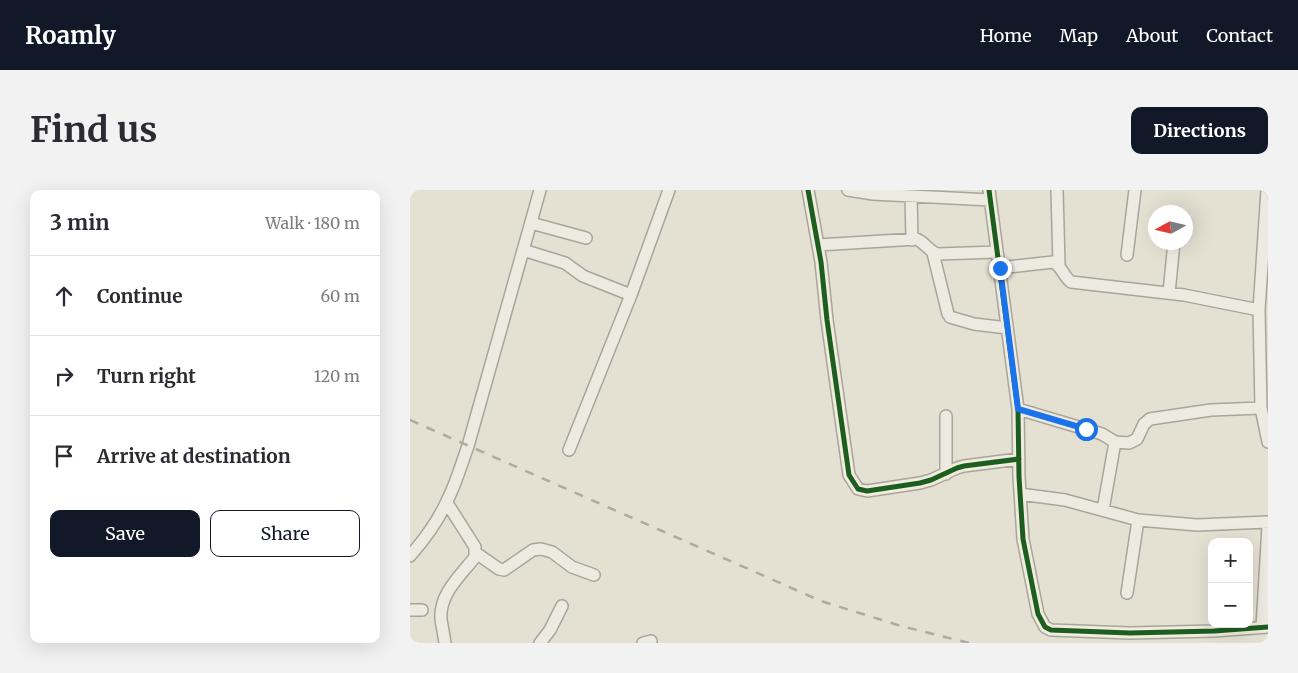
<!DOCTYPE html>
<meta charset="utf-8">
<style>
body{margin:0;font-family:Merriweather,serif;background:#f2f2f3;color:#2b2b33}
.controls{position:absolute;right:15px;bottom:15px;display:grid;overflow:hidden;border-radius:10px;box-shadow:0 5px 20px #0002}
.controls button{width:45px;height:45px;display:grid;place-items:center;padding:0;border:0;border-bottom:1px solid #e1e1e2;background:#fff;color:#2b2b33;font:25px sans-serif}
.compass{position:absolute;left:738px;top:15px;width:45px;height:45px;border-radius:50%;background:#fff;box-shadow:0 5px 20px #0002;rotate:262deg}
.stop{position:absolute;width:15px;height:15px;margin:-11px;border:4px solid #1a73e8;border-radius:50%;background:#fff}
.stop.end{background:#1a73e8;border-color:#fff;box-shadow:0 1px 5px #0008}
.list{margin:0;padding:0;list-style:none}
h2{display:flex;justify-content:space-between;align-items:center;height:65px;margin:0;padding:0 20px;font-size:21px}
h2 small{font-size:16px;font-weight:400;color:#7c7c81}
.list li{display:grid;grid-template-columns:32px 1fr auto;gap:15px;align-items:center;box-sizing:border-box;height:80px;padding:0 20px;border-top:1px solid #e1e1e2}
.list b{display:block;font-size:19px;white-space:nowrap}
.list em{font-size:16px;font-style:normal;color:#7c7c81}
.actions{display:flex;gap:10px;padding:15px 20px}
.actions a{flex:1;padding:11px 0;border:1px solid #111827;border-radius:10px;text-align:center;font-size:18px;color:#111827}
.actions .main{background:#111827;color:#fff}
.icon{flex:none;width:28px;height:28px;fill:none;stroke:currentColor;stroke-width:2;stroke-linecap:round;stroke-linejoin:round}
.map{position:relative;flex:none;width:858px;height:453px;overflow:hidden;border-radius:10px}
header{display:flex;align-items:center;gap:30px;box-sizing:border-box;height:70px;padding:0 25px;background:#111827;color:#fff}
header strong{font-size:24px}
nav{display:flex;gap:28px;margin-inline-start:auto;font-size:18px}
.intro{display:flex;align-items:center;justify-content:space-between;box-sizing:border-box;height:120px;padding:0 30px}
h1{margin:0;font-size:35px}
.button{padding:12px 22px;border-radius:10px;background:#111827;color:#fff;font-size:18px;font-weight:700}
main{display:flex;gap:30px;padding:0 30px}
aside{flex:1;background:#fff;border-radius:10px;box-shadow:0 5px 20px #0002}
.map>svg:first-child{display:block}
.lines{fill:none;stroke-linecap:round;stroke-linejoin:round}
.minor-casing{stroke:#aaa59a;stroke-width:14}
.minor{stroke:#edeae2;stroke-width:11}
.rail{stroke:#adaaa2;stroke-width:2.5;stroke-dasharray:9 9;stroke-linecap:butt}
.cycleway-casing{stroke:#f4edd9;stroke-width:8}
.cycleway{stroke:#1b5e20;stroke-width:5}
.route{stroke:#1a73e8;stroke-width:6}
</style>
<header>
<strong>Roamly</strong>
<nav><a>Home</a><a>Map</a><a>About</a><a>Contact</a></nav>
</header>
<div class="intro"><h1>Find us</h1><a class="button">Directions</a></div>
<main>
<aside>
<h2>3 min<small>Walk · 180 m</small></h2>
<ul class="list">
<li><svg class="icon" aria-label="ahead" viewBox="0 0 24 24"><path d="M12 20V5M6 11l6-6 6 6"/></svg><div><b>Continue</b></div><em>60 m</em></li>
<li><svg class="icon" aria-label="right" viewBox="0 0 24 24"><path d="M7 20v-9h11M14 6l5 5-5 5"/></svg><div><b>Turn right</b></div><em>120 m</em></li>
<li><svg class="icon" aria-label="arrive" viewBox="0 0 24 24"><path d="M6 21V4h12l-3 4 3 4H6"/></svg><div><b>Arrive at destination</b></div></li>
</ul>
<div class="actions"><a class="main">Save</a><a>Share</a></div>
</aside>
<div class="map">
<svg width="858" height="453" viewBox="0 0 858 453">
<rect width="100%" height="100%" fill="#e4e0d2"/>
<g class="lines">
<defs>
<path id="minor" d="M 398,0 L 411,72 L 417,130 L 439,285 L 448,299 L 457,301 L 510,293 L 521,290 L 547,278 L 554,276 L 609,269
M 438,0 L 463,4 L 580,10
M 579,0 L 608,219 L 609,287 L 613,349 L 628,424 L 635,437 L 641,440 L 720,443 L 804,441 L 858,437
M 647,0 L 649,74
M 857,0 L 849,120 L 851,218 L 858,252
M 501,6 L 502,50
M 121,33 L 176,48
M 408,55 L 506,49 C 515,52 519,62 528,64 L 587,62
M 113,60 L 155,73 L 173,86 L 221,105
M 523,63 L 538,124
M 717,65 L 725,0
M 589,78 L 643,72 C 652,76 653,86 661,92 L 774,105 L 849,120
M 759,103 L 764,52
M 540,127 L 564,134 L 597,138
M 608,219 L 692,244 L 705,252 L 719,253 L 727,249 L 734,234 L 740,229 L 801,220 L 851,218
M 159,260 L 221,105 L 259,0
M 536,284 L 536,226
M 610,304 L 655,310 L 728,330 L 787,335 L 858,332
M 693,320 L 705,252
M 66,363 L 89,379 L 94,380 L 123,360 L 131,359 L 142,362 L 162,377 L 184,385
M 0,366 C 14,350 28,331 37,311 C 46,294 51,275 58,256 L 130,0
M 717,403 L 728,330
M 0,420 L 12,420
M 852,437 L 858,336
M 35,453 C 34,445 32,437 31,429 C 29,404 51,385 65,367 L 65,357 L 37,313
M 130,453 L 140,440 L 152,416
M 233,453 L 241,451"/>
</defs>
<use href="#minor" class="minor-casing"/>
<use href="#minor" class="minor"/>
<path class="rail" d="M 0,230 L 411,411 L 491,436 L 559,453
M 853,453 L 858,453"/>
<defs>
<path id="cycleway" d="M 398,0 L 411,72 L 417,130 L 439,285 L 448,299 L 457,301 L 510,293 L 521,290 L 547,278 L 554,276 L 609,269
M 579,0 L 608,219 L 609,287 L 613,349 L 628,424 L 635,437 L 641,440 L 720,443 L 804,441 L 858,437"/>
</defs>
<use href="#cycleway" class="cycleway-casing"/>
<use href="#cycleway" class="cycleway"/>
</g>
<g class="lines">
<path class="route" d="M 590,78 L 608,219 L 676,239"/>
</g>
</svg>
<div class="controls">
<button>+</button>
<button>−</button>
</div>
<svg class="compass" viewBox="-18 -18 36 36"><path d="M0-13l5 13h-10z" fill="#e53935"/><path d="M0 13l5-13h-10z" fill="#7c7c81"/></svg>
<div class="stop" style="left:676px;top:239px"></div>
<div class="stop end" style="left:590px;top:78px"></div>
</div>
</main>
